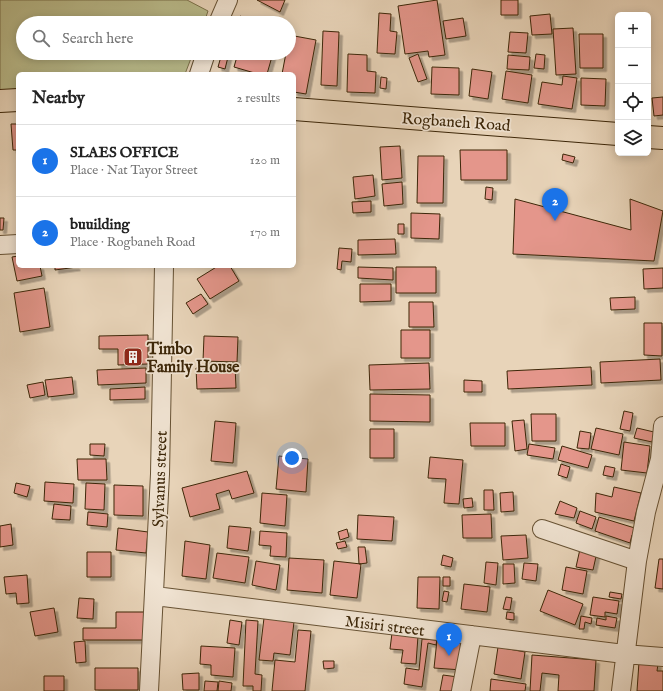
<!DOCTYPE html>
<meta charset="utf-8">
<style>
body{margin:0;font-family:"IM FELL English",serif;background:#f6f6f6;color:#222}
.controls{position:absolute;right:12px;top:12px;display:grid;overflow:hidden;border-radius:6px;box-shadow:0 2px 10px #0003}
.controls button{width:36px;height:36px;display:grid;place-items:center;padding:0;border:0;border-bottom:1px solid #e0e0e0;background:#fff;color:#222;font:20px sans-serif}
.you{position:absolute;left:292px;top:458px;width:14px;height:14px;margin:-10px;border:3px solid #fff;border-radius:50%;background:#1a73e8;box-shadow:0 0 0 6px #1a73e833}
.badge{display:grid;place-items:center;width:26px;height:26px;border-radius:50%;background:#1a73e8;color:#fff;font-size:13px;font-weight:700}
.pin{position:absolute;translate:-50% -33px;filter:drop-shadow(0 1px 2px #0008)}
.pin::after{content:'';position:absolute;top:21px;width:14px;height:12px;background:inherit;clip-path:polygon(0 0,100% 0,50% 100%)}
.list{margin:0;padding:0;list-style:none}
h2{display:flex;justify-content:space-between;align-items:center;height:52px;margin:0;padding:0 16px;font-size:17px}
h2 small{font-size:13px;font-weight:400;color:#767676}
.list li{display:grid;grid-template-columns:26px 1fr auto;gap:12px;align-items:center;box-sizing:border-box;height:72px;padding:0 16px;border-top:1px solid #e0e0e0}
.list b{display:block;font-size:15px;white-space:nowrap}
.list p{margin:0;font-size:13px;white-space:nowrap;color:#767676}
.list em{font-size:13px;font-style:normal;color:#767676}
.icon{flex:none;width:22px;height:22px;fill:none;stroke:currentColor;stroke-width:2;stroke-linecap:round;stroke-linejoin:round}
.map{position:relative;flex:none;width:663px;height:691px;overflow:hidden}
.search{position:absolute;background:#fff;box-shadow:0 2px 10px #0003;left:16px;top:16px;width:280px;height:44px;display:flex;align-items:center;gap:10px;box-sizing:border-box;padding:0 14px;border-radius:22px;color:#767676;font-size:15px}
.panel{position:absolute;background:#fff;box-shadow:0 2px 10px #0003;left:16px;top:72px;width:280px;height:196px;border-radius:6px}
.map>svg:first-child{display:block}
.green{fill:#babc8c;stroke:#7b714a}
.building{fill:#e4968b;stroke:#3c2608;filter:url(#shadow)}
.lines{fill:none;stroke-linecap:round;stroke-linejoin:round}
.minor-casing{stroke:#675234;stroke-width:20}
.major-casing{stroke:#3c2608;stroke-width:24}
.minor{stroke:#f0e3d2;stroke-width:18}
.major{stroke:#e8d4b9;stroke-width:22}
.labels{text-anchor:middle;stroke-width:3.5;stroke-linejoin:round;paint-order:stroke}
.street-label{font-size:16px;fill:#3c2608;stroke:#f0e3d2}
.poi-label{font-size:16px;font-weight:bold;fill:#3c2608;stroke:#f0e3d2;text-anchor:start}
</style>
<div class="map">
<svg width="663" height="691" viewBox="0 0 663 691">
<defs>
<filter id="shadow"><feDropShadow dx="3.5" dy="3.5" stdDeviation="0" flood-color="#0004"/></filter>
</defs>
<rect width="100%" height="100%" fill="#e8d4b9"/>
<filter id="stains"><feTurbulence type="fractalNoise" baseFrequency=".005" numOctaves="4"/><feColorMatrix values="0 0 0 0 .2 0 0 0 0 .09 0 0 0 0 .02 0 0 0 .5 -.17"/></filter>
<radialGradient id="worn" r=".72"><stop offset=".6" stop-color="#630" stop-opacity="0"/><stop offset="1" stop-color="#630" stop-opacity=".3"/></radialGradient>
<path class="green" d="M 0,0 L 187,0 L 208,11 L 204,23 L 23,23 L 23,53 L 193,53 L 185,74 L 18,74 L 18,90 L 0,91 Z"/>
<path class="building" d="M 257,0 L 285,0 L 280,12 Z
M 437,0 L 445,55 L 429,57 L 428,51 L 405,54 L 398,6 Z
M 501,0 L 518,0 L 518,15 L 501,15 Z
M 379,13 L 391,14 L 390,31 L 397,32 L 395,54 L 377,53 Z
M 550,14 L 552,34 L 532,35 L 530,16 Z
M 240,16 L 247,19 L 245,23 L 236,23 Z
M 463,18 L 466,36 L 446,39 L 443,21 Z
M 573,28 L 576,74 L 556,75 L 553,29 Z
M 323,31 L 339,32 L 337,86 L 321,85 Z
M 510,32 L 528,33 L 526,53 L 508,52 Z
M 579,34 L 603,34 L 603,68 L 580,68 Z
M 289,35 L 316,40 L 306,94 L 294,92 L 294,74 L 282,74 L 286,53 L 289,53 Z
M 222,53 L 229,53 L 225,69 L 218,67 Z
M 238,53 L 273,53 L 267,74 L 258,74 L 234,67 Z
M 348,54 L 367,55 L 367,71 L 376,72 L 375,93 L 347,92 Z
M 418,54 L 427,79 L 418,82 L 409,58 Z
M 536,54 L 545,55 L 544,69 L 534,68 Z
M 508,55 L 530,57 L 529,70 L 507,69 Z
M 432,67 L 459,68 L 459,95 L 431,94 Z
M 472,69 L 492,72 L 488,99 L 469,96 Z
M 506,71 L 532,75 L 528,103 L 502,99 Z
M 563,76 L 577,78 L 572,109 L 538,104 L 542,82 L 562,85 Z
M 381,77 L 387,78 L 386,89 L 380,88 Z
M 581,78 L 606,79 L 605,106 L 581,105 Z
M 663,97 L 663,115 L 654,116 L 652,98 Z
M 11,124 L 18,124 L 18,150 L 13,150 Z
M 400,146 L 402,178 L 382,180 L 380,147 Z
M 460,150 L 507,150 L 507,180 L 461,180 Z
M 563,154 L 575,157 L 573,163 L 562,160 Z
M 418,156 L 444,156 L 443,203 L 417,203 Z
M 373,175 L 375,196 L 355,199 L 353,177 Z
M 402,182 L 403,204 L 384,206 L 382,184 Z
M 486,187 L 493,188 L 492,200 L 485,199 Z
M 515,199 L 631,230 L 630,199 L 663,211 L 654,261 L 513,254 Z
M 371,201 L 371,212 L 353,213 L 352,202 Z
M 411,213 L 440,214 L 439,239 L 411,238 Z
M 0,218 L 4,218 L 3,230 L 0,230 Z
M 398,224 L 404,224 L 404,234 L 398,234 Z
M 395,239 L 396,254 L 358,255 L 358,240 Z
M 339,248 L 352,249 L 351,262 L 342,261 L 341,270 L 337,269 Z
M 18,256 L 18,266 L 40,266 L 42,276 L 17,281 L 12,257 Z
M 55,266 L 76,266 L 77,267 L 55,270 Z
M 218,266 L 230,266 L 239,281 L 210,299 L 197,279 Z
M 358,267 L 393,268 L 393,280 L 358,278 Z
M 396,267 L 436,267 L 436,293 L 396,293 Z
M 663,268 L 663,288 L 644,289 L 643,269 Z
M 360,284 L 391,284 L 391,301 L 360,302 Z
M 44,288 L 50,327 L 20,332 L 14,293 Z
M 201,294 L 208,304 L 193,314 L 186,303 Z
M 635,297 L 635,309 L 611,310 L 610,298 Z
M 409,302 L 433,302 L 434,327 L 409,327 Z
M 644,323 L 662,323 L 662,356 L 644,355 Z
M 401,330 L 430,330 L 430,358 L 401,358 Z
M 148,335 L 148,364 L 118,365 L 118,349 L 99,349 L 99,336 Z
M 204,336 L 238,337 L 237,362 L 203,361 Z
M 660,359 L 661,380 L 601,383 L 600,362 Z
M 429,363 L 430,389 L 370,390 L 369,365 Z
M 235,366 L 236,388 L 197,389 L 196,368 Z
M 591,367 L 592,385 L 508,389 L 507,371 Z
M 146,368 L 146,383 L 98,385 L 97,370 Z
M 72,377 L 74,394 L 48,397 L 45,380 Z
M 464,380 L 482,381 L 482,392 L 464,392 Z
M 43,382 L 45,395 L 30,398 L 27,385 Z
M 145,387 L 145,399 L 110,400 L 110,389 Z
M 370,394 L 430,395 L 430,422 L 370,421 Z
M 624,411 L 633,413 L 630,431 L 620,429 Z
M 531,414 L 556,414 L 556,441 L 532,441 Z
M 524,420 L 527,449 L 515,451 L 512,421 Z
M 215,421 L 236,423 L 233,463 L 211,461 Z
M 470,423 L 505,423 L 505,446 L 471,446 Z
M 596,428 L 623,434 L 619,455 L 591,449 Z
M 637,428 L 654,432 L 652,442 L 634,438 Z
M 370,429 L 394,429 L 394,458 L 370,458 Z
M 580,431 L 591,433 L 589,449 L 577,448 Z
M 624,442 L 650,446 L 647,473 L 621,470 Z
M 90,444 L 105,444 L 104,456 L 90,455 Z
M 529,444 L 555,448 L 553,459 L 527,455 Z
M 562,446 L 592,455 L 588,468 L 558,460 Z
M 279,456 L 308,459 L 306,492 L 276,489 Z
M 430,457 L 463,460 L 459,504 L 444,503 L 446,479 L 428,478 Z
M 77,459 L 106,459 L 107,480 L 78,480 Z
M 561,464 L 570,467 L 567,478 L 558,475 Z
M 605,466 L 615,468 L 613,477 L 603,475 Z
M 247,471 L 254,493 L 232,499 L 229,490 L 216,494 L 220,509 L 190,517 L 182,488 Z
M 45,482 L 74,484 L 73,503 L 44,501 Z
M 16,483 L 30,486 L 27,497 L 14,493 Z
M 86,483 L 105,484 L 104,510 L 85,509 Z
M 114,485 L 143,486 L 143,516 L 114,515 Z
M 614,487 L 641,493 L 634,521 L 595,512 L 596,493 L 612,497 Z
M 484,490 L 493,490 L 494,510 L 484,510 Z
M 513,492 L 514,511 L 501,512 L 500,493 Z
M 262,493 L 287,495 L 285,526 L 260,523 Z
M 472,498 L 473,507 L 464,508 L 463,499 Z
M 560,501 L 577,508 L 574,518 L 555,514 Z
M 54,504 L 71,506 L 70,520 L 52,519 Z
M 580,511 L 596,517 L 592,529 L 576,523 Z
M 88,512 L 108,514 L 107,527 L 87,525 Z
M 491,514 L 492,538 L 463,538 L 462,515 Z
M 358,515 L 394,517 L 392,541 L 357,539 Z
M 599,517 L 638,529 L 636,535 L 632,535 L 630,543 L 595,531 Z
M 11,524 L 13,545 L 0,547 L 0,526 Z
M 229,526 L 251,528 L 248,551 L 227,548 Z
M 118,528 L 148,532 L 146,553 L 116,550 Z
M 347,529 L 349,537 L 340,540 L 338,532 Z
M 260,531 L 287,533 L 286,557 L 270,556 L 271,546 L 259,545 Z
M 526,535 L 528,558 L 503,560 L 501,536 Z
M 185,541 L 210,545 L 206,579 L 182,576 Z
M 345,541 L 347,547 L 338,549 L 336,543 Z
M 358,547 L 365,547 L 367,563 L 359,564 Z
M 580,549 L 597,552 L 593,570 L 576,567 Z
M 87,552 L 111,552 L 111,577 L 87,577 Z
M 217,553 L 249,557 L 245,583 L 213,578 Z
M 443,555 L 453,558 L 451,567 L 441,565 Z
M 289,558 L 324,560 L 322,593 L 287,590 Z
M 659,559 L 663,559 L 663,589 L 655,588 Z
M 256,561 L 280,565 L 276,590 L 252,585 Z
M 334,561 L 361,564 L 357,598 L 330,595 Z
M 486,562 L 498,563 L 496,585 L 484,583 Z
M 524,563 L 538,564 L 536,581 L 522,579 Z
M 503,564 L 514,564 L 515,583 L 503,584 Z
M 566,567 L 587,571 L 583,594 L 562,590 Z
M 27,575 L 29,603 L 17,604 L 16,593 L 6,594 L 4,577 Z
M 418,577 L 440,577 L 439,609 L 417,608 Z
M 443,577 L 450,577 L 450,586 L 443,586 Z
M 464,584 L 490,587 L 487,612 L 461,609 Z
M 548,590 L 583,604 L 575,625 L 540,611 Z
M 444,591 L 449,592 L 447,602 L 442,601 Z
M 610,592 L 622,594 L 621,599 L 609,597 Z
M 506,597 L 512,598 L 510,610 L 503,609 Z
M 593,597 L 619,601 L 617,614 L 605,612 L 605,617 L 590,615 Z
M 79,598 L 94,599 L 93,619 L 77,618 Z
M 54,608 L 58,632 L 35,636 L 30,612 Z
M 116,612 L 147,612 L 147,640 L 83,640 L 83,628 L 116,628 Z
M 507,612 L 514,613 L 514,620 L 506,619 Z
M 581,616 L 592,618 L 591,624 L 585,622 L 584,629 L 579,629 Z
M 606,616 L 617,618 L 615,628 L 596,625 L 597,618 L 606,620 Z
M 264,618 L 294,622 L 290,655 L 274,653 L 273,661 L 259,660 Z
M 230,620 L 242,622 L 239,645 L 227,643 Z
M 246,620 L 258,621 L 255,674 L 262,675 L 261,691 L 253,691 L 253,686 L 243,686 Z
M 298,630 L 311,631 L 305,691 L 272,691 L 275,660 L 295,662 Z
M 392,633 L 418,636 L 416,664 L 401,663 L 403,650 L 390,649 Z
M 422,639 L 437,640 L 436,645 L 428,643 L 422,687 L 404,684 L 406,668 L 419,670 Z
M 437,640 L 464,643 L 462,670 L 434,668 Z
M 85,641 L 86,662 L 76,663 L 74,642 Z
M 201,646 L 235,648 L 233,677 L 211,675 L 211,665 L 200,664 Z
M 498,647 L 525,652 L 521,679 L 494,674 Z
M 532,655 L 596,660 L 594,691 L 558,691 L 559,675 L 542,673 L 540,691 L 530,691 Z
M 323,661 L 334,661 L 334,668 L 324,669 Z
M 639,662 L 658,664 L 657,671 L 663,671 L 663,691 L 637,691 Z
M 95,668 L 138,668 L 138,690 L 95,690 Z
M 199,673 L 199,690 L 183,690 L 182,674 Z
M 443,675 L 458,677 L 456,691 L 440,691 Z
M 44,676 L 64,676 L 64,691 L 44,691 Z
M 491,679 L 526,684 L 525,691 L 490,691 Z
M 205,681 L 218,682 L 217,691 L 204,691 Z
M 219,681 L 232,683 L 231,691 L 218,691 Z"/>
<g class="lines">
<defs>
<path id="minor" d="M 218,23 L 228,0
M 199,74 L 206,53
M 0,245 L 18,244
M 542,529 L 637,561
M 155,596 L 624,654 L 663,657
M 149,691 L 160,474 L 164,266
M 461,691 L 472,635
M 621,691 L 637,561 L 646,512 L 660,459 L 663,426"/>
<path id="major" d="M 0,101 L 18,100
M 294,109 L 618,134
M 648,137 L 663,138"/>
</defs>
<use href="#minor" class="minor-casing"/>
<use href="#major" class="major-casing"/>
<use href="#minor" class="minor"/>
<use href="#major" class="major"/>
</g>
<defs>
<symbol id="building-square" viewBox="-11 -11 22 22"><rect x="-9" y="-9" width="18" height="18" rx="4" fill="#8f2418" stroke="#f0e3d2"/><path d="M-4-6H4V6H1V3H-1V6H-4ZM-2.5-4.3h1.7v1.8h-1.7ZM.8-4.3h1.7v1.8H.8ZM-2.5-1h1.7V.8h-1.7ZM.8-1h1.7V.8H.8Z" fill="#fff"/></symbol>
</defs>
<g fill-rule="evenodd">
<use href="#building-square" x="122" y="346" width="22" height="22"/>
</g>
<g class="labels">
<g class="street-label">
<text transform="translate(456 121) rotate(4)" y="6">Rogbaneh Road</text>
<text transform="translate(159 479) rotate(-88)" y="6">Sylvanus street</text>
<text transform="translate(385 625) rotate(7)" y="6">Misiri street</text>
</g>
<g class="poi-label">
<text x="147" y="354">Timbo<tspan x="147" dy="18">Family House</tspan></text>
</g>
</g>
<rect width="100%" height="100%" filter="url(#stains)"/>
<rect width="100%" height="100%" fill="url(#worn)"/>
</svg>
<div class="controls">
<button>+</button>
<button>−</button>
<button><svg class="icon" aria-label="locate" viewBox="0 0 24 24"><circle cx="12" cy="12" r="6"/><path d="M12 2v4M12 18v4M2 12h4M18 12h4"/></svg></button>
<button><svg class="icon" aria-label="layers" viewBox="0 0 24 24"><path d="M12 4l9 5-9 5-9-5zM3 14l9 5 9-5"/></svg></button>
</div>
<div class="you"></div>
<div class="pin badge" style="left:449px;top:656px">1</div>
<div class="pin badge" style="left:555px;top:221px">2</div>
<div class="search"><svg class="icon" aria-label="search" viewBox="0 0 24 24"><circle cx="10" cy="10" r="6"/><path d="M15 15l6 6"/></svg>Search here</div>
<section class="panel">
<h2>Nearby<small>2 results</small></h2>
<ul class="list">
<li><span class="badge">1</span><div><b>SLAES OFFICE</b><p>Place · Nat Tayor Street</p></div><em>120 m</em></li>
<li><span class="badge">2</span><div><b>buuilding</b><p>Place · Rogbaneh Road</p></div><em>170 m</em></li>
</ul>
</section>
</div>
